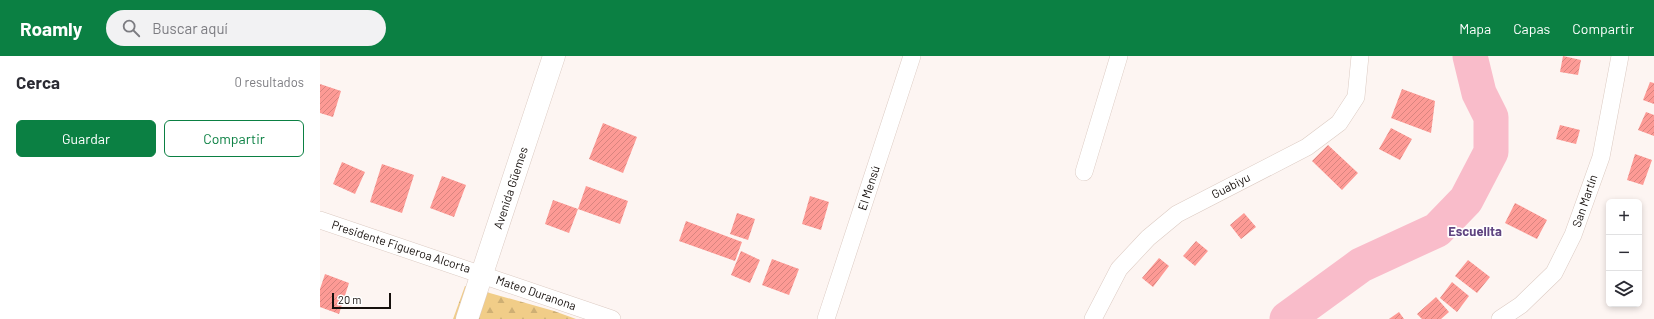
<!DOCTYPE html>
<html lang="es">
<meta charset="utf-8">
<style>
body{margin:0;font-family:Barlow,sans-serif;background:#f2f2f3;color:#2b2b33}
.controls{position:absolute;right:12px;bottom:12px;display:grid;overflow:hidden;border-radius:6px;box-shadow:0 2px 6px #0003}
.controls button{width:36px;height:36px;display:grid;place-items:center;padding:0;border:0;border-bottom:1px solid #e1e1e2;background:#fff;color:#2b2b33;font:20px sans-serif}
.scale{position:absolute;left:12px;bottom:10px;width:59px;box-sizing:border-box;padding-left:4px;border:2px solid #16100d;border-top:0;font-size:11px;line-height:14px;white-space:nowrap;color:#16100d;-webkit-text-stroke:3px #fff;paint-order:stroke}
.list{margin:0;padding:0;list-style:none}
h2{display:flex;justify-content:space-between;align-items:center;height:52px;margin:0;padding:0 16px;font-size:17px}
h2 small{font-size:13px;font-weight:400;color:#7c7c81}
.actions{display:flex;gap:8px;padding:12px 16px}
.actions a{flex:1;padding:9px 0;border:1px solid #0b8043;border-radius:6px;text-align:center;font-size:14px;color:#0b8043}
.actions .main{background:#0b8043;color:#fff}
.icon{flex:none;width:22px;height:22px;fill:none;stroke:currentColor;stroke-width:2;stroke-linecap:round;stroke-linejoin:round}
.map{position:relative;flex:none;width:1334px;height:263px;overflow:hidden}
header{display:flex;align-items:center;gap:24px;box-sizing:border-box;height:56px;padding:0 20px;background:#0b8043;color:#fff}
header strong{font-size:19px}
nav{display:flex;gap:22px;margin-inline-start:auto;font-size:14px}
.search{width:280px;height:36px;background:#f2f2f3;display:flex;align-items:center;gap:10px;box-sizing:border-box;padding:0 14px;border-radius:22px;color:#7c7c81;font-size:15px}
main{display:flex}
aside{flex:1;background:#fff}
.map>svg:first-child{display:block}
.forest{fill:url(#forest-firs)}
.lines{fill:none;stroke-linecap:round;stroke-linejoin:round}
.river{stroke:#f9bcca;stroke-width:35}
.building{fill:url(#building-hatch)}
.minor-casing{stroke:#dccbc3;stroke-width:18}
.secondary-casing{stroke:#dccbc3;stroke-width:23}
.minor{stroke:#fff;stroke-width:17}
.secondary{stroke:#fff;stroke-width:22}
.labels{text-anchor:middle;stroke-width:3.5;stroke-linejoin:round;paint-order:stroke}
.street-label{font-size:12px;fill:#16100d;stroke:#fff}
.neighbourhood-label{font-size:13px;font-weight:bold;fill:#604581;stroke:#fff}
</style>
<header>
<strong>Roamly</strong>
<div class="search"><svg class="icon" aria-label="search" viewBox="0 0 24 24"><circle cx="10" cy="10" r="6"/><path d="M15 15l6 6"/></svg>Buscar aquí</div>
<nav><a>Mapa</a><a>Capas</a><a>Compartir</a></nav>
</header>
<main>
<aside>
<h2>Cerca<small>0 resultados</small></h2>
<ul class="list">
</ul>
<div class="actions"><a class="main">Guardar</a><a>Compartir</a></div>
</aside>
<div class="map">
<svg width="1334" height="263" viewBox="0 0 1334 263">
<defs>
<pattern id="forest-firs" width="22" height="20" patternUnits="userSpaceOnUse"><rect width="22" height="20" fill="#f1cd88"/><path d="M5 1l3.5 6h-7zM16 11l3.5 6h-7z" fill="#ceaf74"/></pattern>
<pattern id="building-hatch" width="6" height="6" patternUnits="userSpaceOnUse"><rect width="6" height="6" fill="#fd9a95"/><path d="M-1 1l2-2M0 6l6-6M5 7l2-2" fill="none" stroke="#d8847f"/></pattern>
</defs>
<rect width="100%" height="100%" fill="#fdf5f2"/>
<path class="forest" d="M 145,230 L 234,255 L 256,263 L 133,263 Z"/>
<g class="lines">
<path class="river" d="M 967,263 L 1041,209 L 1117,174 L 1146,144 L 1171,96 L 1171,61 L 1159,37 L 1150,0"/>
</g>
<path class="building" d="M 1243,0 L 1261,4 L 1258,19 L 1240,16 Z
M 1330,26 L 1334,27 L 1334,48 L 1323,44 Z
M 0,28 L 21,35 L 13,61 L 0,57 Z
M 1082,33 L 1115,45 L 1111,77 L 1071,62 Z
M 1326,56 L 1334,59 L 1334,80 L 1318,74 Z
M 283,67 L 317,81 L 303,117 L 269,103 Z
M 1240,69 L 1260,74 L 1256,88 L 1236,83 Z
M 1071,72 L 1092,83 L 1080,104 L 1059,93 Z
M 1008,89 L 1038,117 L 1022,134 L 992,105 Z
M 1315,98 L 1332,104 L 1323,129 L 1307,124 Z
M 22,106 L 45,116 L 35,138 L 13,128 Z
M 62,108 L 94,119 L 82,157 L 50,146 Z
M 122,120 L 146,129 L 134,161 L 110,152 Z
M 266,130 L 308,145 L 300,168 L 258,153 Z
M 490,140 L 509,146 L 501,174 L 482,168 Z
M 233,144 L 258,153 L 249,177 L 225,168 Z
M 1195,147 L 1227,164 L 1217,183 L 1185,167 Z
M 417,157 L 435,163 L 428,184 L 410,178 Z
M 924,157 L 936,171 L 921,183 L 910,169 Z
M 366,165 L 422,186 L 415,205 L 359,185 Z
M 876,185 L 888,195 L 875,210 L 863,200 Z
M 421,195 L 440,204 L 430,227 L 411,219 Z
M 839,202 L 849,210 L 833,231 L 822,222 Z
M 452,203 L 479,213 L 469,239 L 442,229 Z
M 1148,204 L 1170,221 L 1157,237 L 1135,220 Z
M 5,218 L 29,227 L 19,258 L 0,251 L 0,233 Z
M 1132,226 L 1149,240 L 1137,256 L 1120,242 Z
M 1116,241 L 1129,256 L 1121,263 L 1102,263 L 1097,258 Z
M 1079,256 L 1084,263 L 1069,263 Z"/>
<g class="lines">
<defs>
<path id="minor" d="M 764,116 L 799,0
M 0,164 L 292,263
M 506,263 L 592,0
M 773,263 L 799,213 L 828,182 L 857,158 L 987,91 L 1019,67 L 1036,41 L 1040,0
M 1180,263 L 1201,249 L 1234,217 L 1253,179 L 1281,101 L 1300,0"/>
<path id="secondary" d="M 147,263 L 234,0"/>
</defs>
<use href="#minor" class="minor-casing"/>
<use href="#secondary" class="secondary-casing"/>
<use href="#minor" class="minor"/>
<use href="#secondary" class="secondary"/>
</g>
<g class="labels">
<g class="street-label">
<text transform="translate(911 130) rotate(-27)" y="4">Guabiyu</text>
<text transform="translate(191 132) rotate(-72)" y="4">Avenida Güemes</text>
<text transform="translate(549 132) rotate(-72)" y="4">El Mensú</text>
<text transform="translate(1265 145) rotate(-71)" y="4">San Martín</text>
<text transform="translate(81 191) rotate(18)" y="4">Presidente Figueroa Alcorta</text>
<text transform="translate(216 237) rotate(19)" y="4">Mateo Duranona</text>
</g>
<g class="neighbourhood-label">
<text x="1155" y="180">Escuelita</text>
</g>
</g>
</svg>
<div class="controls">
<button>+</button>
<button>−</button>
<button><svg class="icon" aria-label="layers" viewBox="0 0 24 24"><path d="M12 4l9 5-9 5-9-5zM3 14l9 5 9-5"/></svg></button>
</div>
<div class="scale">20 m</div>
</div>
</main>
